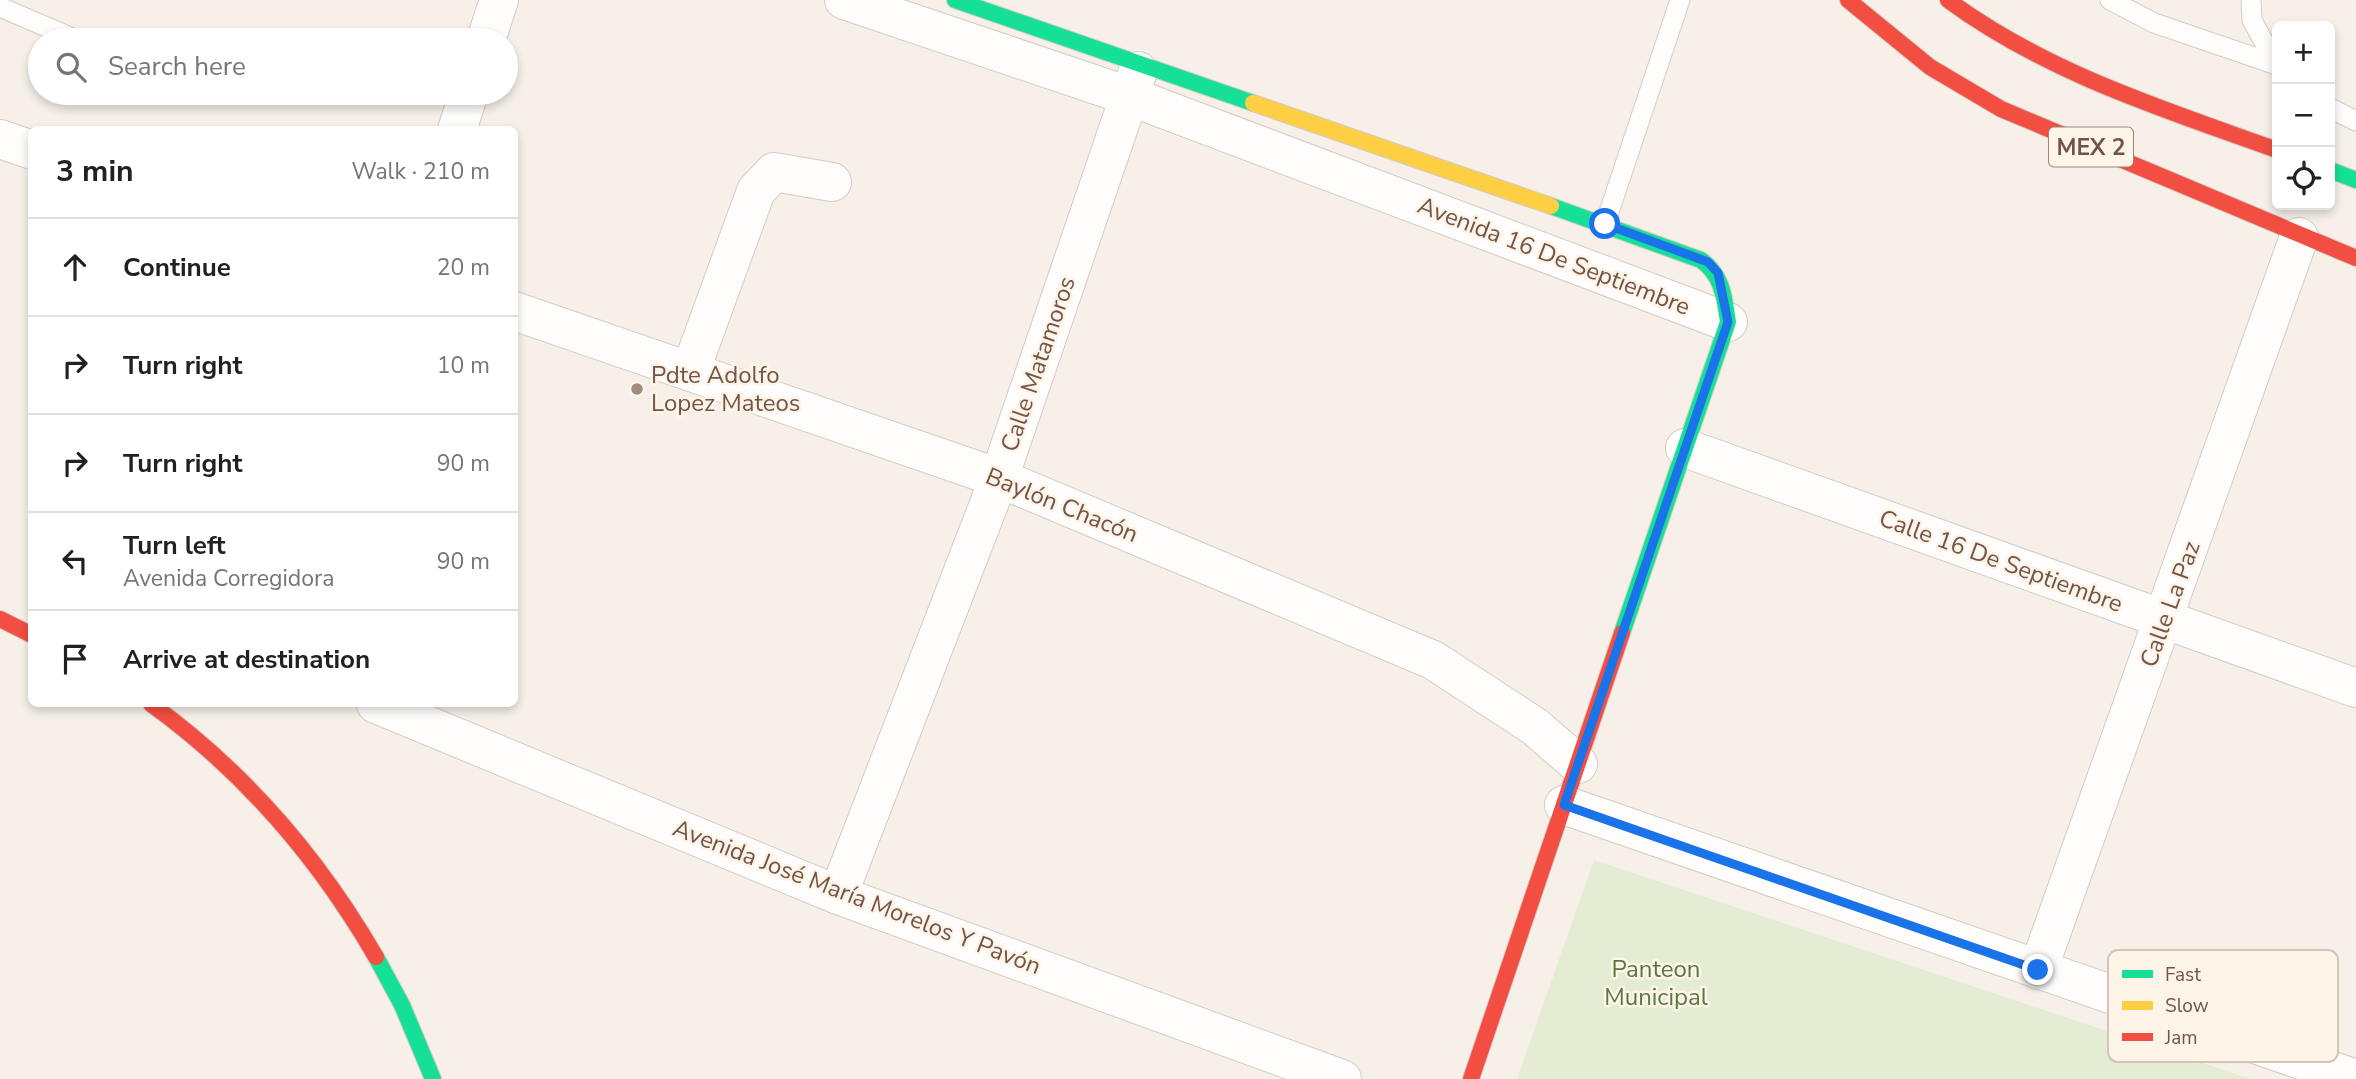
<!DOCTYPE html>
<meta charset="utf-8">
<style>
body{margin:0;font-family:"Nunito Sans",sans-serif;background:#f2f2f2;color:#202124}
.controls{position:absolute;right:21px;top:21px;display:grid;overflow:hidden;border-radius:10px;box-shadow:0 4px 10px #0003}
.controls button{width:63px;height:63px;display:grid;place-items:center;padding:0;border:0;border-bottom:2px solid #e0e0e0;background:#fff;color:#202124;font:35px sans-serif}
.stop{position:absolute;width:21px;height:21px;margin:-16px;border:5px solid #1a73e8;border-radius:50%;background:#fff}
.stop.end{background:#1a73e8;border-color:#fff;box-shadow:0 2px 7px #0008}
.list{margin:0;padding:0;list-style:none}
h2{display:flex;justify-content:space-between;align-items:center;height:91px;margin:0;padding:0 28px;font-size:30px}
h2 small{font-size:23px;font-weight:400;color:#757577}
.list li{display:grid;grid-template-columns:46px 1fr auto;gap:21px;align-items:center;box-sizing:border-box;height:98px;padding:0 28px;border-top:2px solid #e0e0e0}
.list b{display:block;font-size:26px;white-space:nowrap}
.list p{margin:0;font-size:23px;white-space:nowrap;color:#757577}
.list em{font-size:23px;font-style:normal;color:#757577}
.icon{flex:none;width:38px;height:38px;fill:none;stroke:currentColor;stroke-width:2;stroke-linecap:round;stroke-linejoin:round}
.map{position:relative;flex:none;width:2356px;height:1079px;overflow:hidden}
.search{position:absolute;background:#fff;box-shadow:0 4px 10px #0003;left:28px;top:28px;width:490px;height:77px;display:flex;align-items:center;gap:18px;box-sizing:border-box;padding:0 24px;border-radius:38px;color:#757577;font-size:26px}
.panel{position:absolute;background:#fff;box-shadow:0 4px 10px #0003;left:28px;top:126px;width:490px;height:581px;border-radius:10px}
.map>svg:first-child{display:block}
.green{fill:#e4ecd3}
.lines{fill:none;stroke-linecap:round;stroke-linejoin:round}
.lane-casing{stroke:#d4cbc6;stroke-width:21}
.street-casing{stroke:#d4cbc6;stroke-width:40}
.fast-casing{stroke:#d5cbc6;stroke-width:18}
.slow-casing{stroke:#d5cbc6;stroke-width:18}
.jam-casing{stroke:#d5cbc6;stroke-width:18}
.lane{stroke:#fefdfc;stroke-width:19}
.street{stroke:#fefdfc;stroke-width:38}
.fast{stroke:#16e098;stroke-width:16}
.slow{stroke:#ffcf43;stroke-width:16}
.jam{stroke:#f24e42;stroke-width:16}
.route{stroke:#1a73e8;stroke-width:9}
.poi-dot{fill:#a18b81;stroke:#fff4e8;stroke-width:2.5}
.labels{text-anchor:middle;stroke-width:5;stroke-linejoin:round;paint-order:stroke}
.shield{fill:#fff4e8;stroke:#9d8479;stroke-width:2}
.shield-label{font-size:23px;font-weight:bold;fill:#735449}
.street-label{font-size:24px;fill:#735449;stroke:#fff4e8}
.poi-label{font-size:24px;fill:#735449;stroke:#fff4e8;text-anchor:start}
.park-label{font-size:24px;fill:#577842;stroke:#fff4e8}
.key{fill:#fff4e8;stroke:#d5c4b8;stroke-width:2}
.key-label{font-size:19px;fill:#735449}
</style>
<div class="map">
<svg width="2356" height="1079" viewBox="0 0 2356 1079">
<rect width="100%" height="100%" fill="#f6f0e9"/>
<path class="green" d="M 1594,860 L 2251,1079 L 1517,1079 Z"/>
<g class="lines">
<defs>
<path id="lane" d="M 2110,0 L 2154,23 L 2277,65
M 2251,0 L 2252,20 L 2277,66
M 0,7 L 77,40
M 2330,108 L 2356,121
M 1605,224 L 1680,0"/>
<path id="street" d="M 844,0 L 1129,96 L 1728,322
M 486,40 L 499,0
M 457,130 L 469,93
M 0,139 L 32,150
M 514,311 L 999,478 L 1433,660 L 1534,726 L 1578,764
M 690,372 L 756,191 L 774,172 L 832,182
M 1685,448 L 2356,688
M 376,704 L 838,895 L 1342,1079
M 1564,805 L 2356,1079
M 838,895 L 999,478 L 1138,71
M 2038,970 L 2299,237"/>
<path id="fast" d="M 955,0 L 1253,103
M 2330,170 L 2356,180
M 1551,206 L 1701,260 C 1723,276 1724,297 1728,322 L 1622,633
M 376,957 L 402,1005 L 433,1079"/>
<path id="slow" d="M 1253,103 L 1551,206"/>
<path id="jam" d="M 1848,0 L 1930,67 L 2001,109 L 2356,258
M 1948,0 C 2047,73 2163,109 2277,150
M 0,619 L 32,635
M 151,704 C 245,772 318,857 376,957
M 1471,1079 L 1622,633"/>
</defs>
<use href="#lane" class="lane-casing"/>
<use href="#street" class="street-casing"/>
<use href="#fast" class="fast-casing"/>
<use href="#slow" class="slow-casing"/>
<use href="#jam" class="jam-casing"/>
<use href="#lane" class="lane"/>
<use href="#street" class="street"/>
<use href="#fast" class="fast"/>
<use href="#slow" class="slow"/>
<use href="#jam" class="jam"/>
</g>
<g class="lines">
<path class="route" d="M 1605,224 L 1708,262 L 1718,273 L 1728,322 L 1564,805 L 2038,970"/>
</g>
<circle class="poi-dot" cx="637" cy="389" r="7"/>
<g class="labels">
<rect class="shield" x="2049" y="127.5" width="84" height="39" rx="5"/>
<g class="shield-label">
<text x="2091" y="155">MEX 2</text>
</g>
<g class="street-label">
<text transform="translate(1554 256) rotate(21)" y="8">Avenida 16 De Septiembre</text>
<text transform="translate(1038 364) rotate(-71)" y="8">Calle Matamoros</text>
<text transform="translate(1062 505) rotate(22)" y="8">Baylón Chacón</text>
<text transform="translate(2001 561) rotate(20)" y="8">Calle 16 De Septiembre</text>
<text transform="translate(2170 604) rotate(-70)" y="8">Calle La Paz</text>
<text transform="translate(857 897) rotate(21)" y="8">Avenida José María Morelos Y Pavón</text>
</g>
<g class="poi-label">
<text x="651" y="383">Pdte Adolfo<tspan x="651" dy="28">Lopez Mateos</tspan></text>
</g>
<g class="park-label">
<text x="1656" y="977">Panteon<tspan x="1656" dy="28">Municipal</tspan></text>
</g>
</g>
<rect x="2108" y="950" width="230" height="112" rx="10" class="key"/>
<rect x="2122" y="970" width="31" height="8" fill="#16e098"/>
<rect x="2122" y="1001" width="31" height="9" fill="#ffcf43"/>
<rect x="2122" y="1033" width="31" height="8" fill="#f24e42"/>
<g class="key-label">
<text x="2165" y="981">Fast</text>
<text x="2165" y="1012">Slow</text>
<text x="2165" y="1044">Jam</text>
</g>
</svg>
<div class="controls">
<button>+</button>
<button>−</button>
<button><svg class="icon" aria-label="locate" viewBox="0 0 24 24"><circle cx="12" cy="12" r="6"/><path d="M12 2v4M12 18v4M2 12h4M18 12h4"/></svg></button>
</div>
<div class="stop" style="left:1605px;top:224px"></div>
<div class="stop end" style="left:2038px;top:970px"></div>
<div class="search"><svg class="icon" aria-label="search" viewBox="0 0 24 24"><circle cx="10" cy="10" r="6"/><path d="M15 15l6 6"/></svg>Search here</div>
<section class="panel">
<h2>3 min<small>Walk · 210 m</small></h2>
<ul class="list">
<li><svg class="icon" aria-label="ahead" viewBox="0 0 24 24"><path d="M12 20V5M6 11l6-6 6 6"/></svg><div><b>Continue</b></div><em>20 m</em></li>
<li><svg class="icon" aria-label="right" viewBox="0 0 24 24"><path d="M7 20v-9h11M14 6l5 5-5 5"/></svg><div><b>Turn right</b></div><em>10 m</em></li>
<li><svg class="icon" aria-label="right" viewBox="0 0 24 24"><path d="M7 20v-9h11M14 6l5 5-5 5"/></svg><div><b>Turn right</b></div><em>90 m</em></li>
<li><svg class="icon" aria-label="left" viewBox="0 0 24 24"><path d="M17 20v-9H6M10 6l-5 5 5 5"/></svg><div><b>Turn left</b><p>Avenida Corregidora</p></div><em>90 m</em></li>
<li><svg class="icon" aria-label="arrive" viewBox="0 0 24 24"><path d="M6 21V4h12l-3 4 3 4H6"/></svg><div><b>Arrive at destination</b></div></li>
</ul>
</section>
</div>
